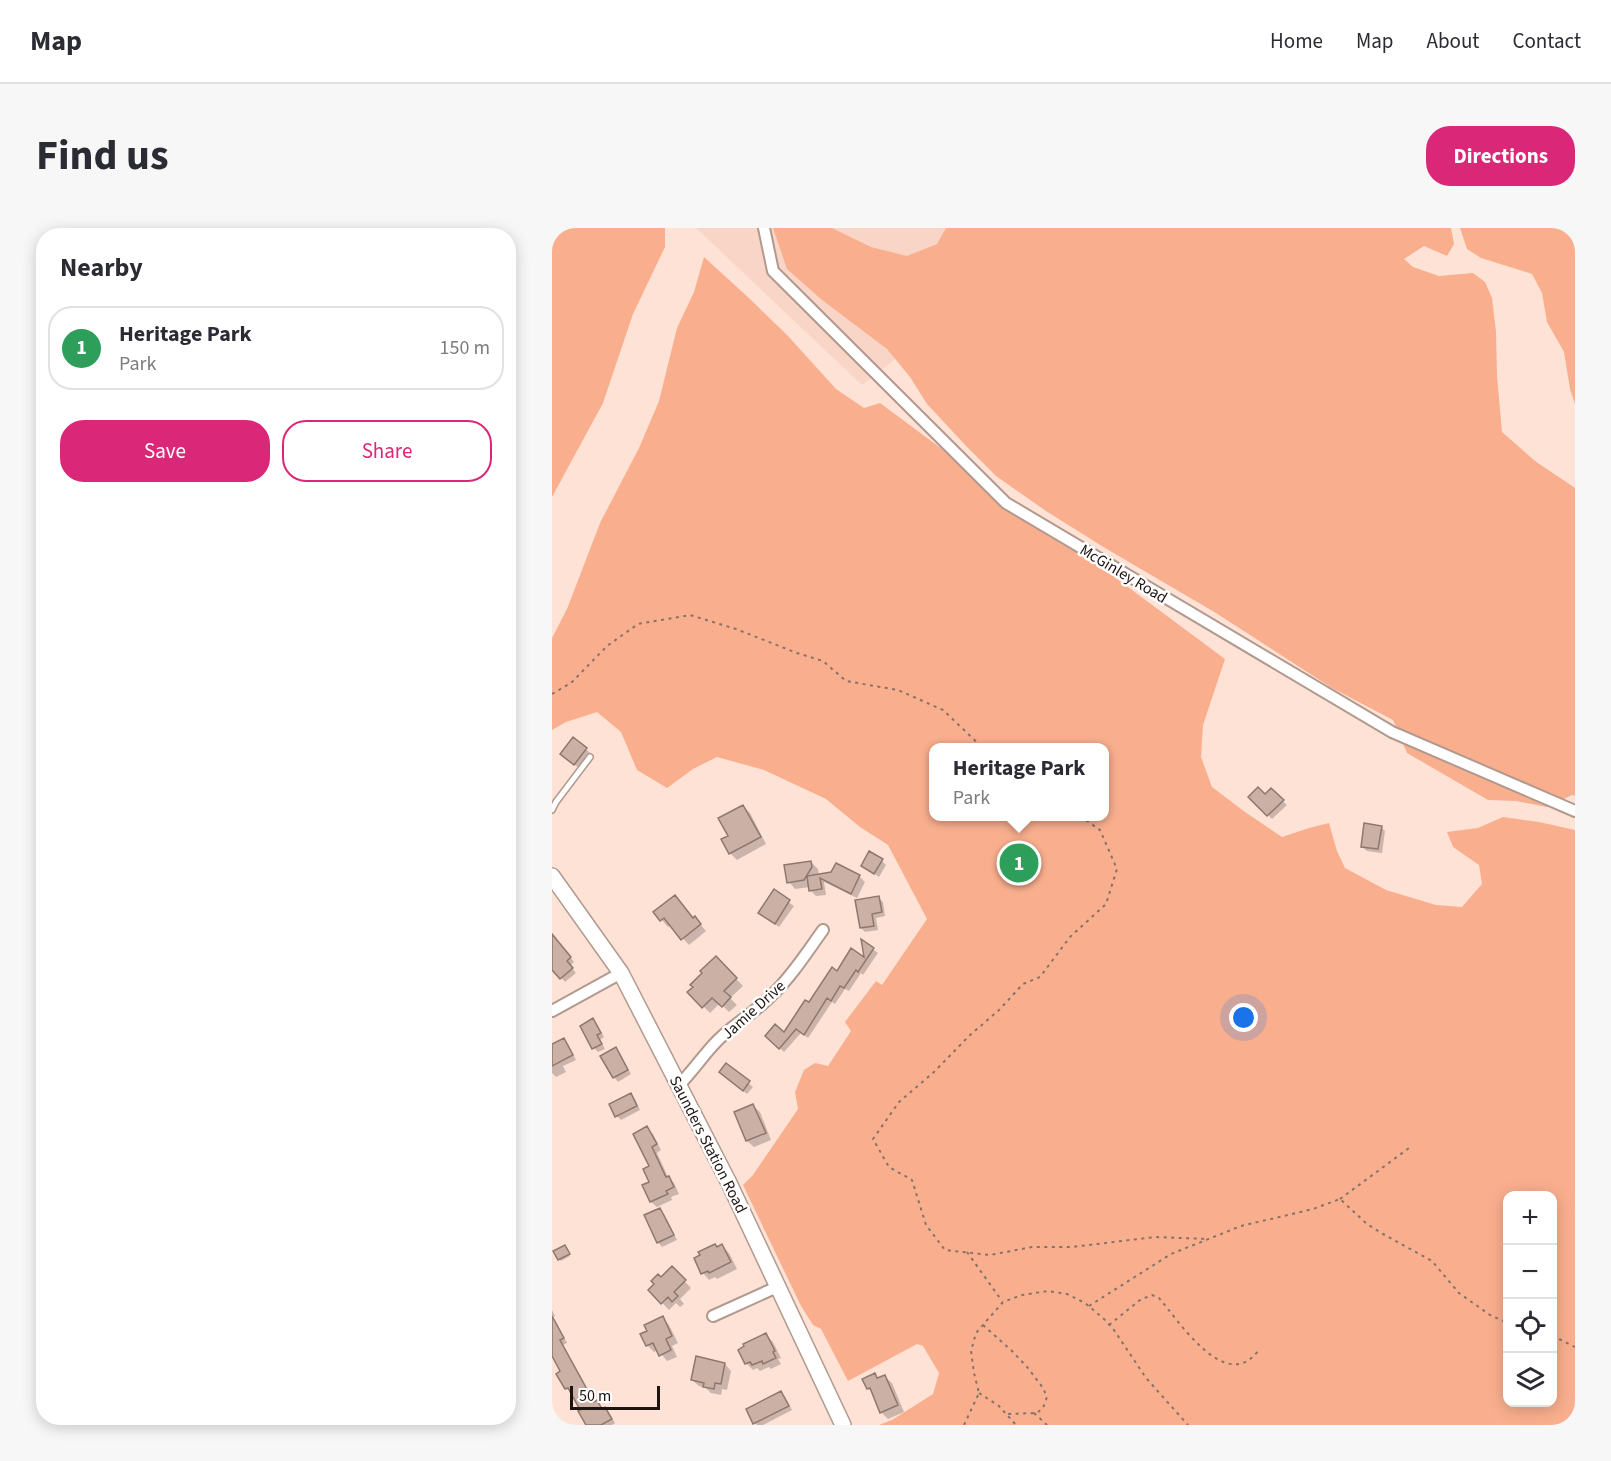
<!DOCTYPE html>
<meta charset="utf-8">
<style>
body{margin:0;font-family:"Source Sans 3",sans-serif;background:#f7f7f7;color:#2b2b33}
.controls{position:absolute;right:18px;bottom:18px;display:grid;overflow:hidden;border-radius:12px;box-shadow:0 3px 15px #0003}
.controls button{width:54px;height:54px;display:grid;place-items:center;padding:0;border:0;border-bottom:2px solid #e1e1e2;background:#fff;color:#2b2b33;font:30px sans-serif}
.scale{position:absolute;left:18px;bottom:15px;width:90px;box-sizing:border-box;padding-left:6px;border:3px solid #1d1410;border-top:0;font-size:16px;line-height:21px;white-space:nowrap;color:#1d1410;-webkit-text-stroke:4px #fff;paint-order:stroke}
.you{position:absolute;left:692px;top:790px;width:21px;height:21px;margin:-15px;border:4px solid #fff;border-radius:50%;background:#1a73e8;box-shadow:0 0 0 9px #1a73e833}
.badge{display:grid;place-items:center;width:39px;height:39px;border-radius:50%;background:#db2777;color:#fff;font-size:20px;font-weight:700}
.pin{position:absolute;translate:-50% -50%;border:3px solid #fff;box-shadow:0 2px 6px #0006}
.popup{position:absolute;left:377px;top:515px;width:180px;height:78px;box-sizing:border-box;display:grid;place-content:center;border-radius:12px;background:#fff;filter:drop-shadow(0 2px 4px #0005);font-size:20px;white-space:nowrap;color:#7c7c81}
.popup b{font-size:22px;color:#2b2b33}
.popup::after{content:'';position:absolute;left:50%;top:100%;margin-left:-12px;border:12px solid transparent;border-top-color:#fff}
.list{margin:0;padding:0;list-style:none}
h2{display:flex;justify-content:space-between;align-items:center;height:78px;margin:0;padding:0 24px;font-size:26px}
h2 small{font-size:20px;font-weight:400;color:#7c7c81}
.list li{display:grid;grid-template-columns:39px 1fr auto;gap:18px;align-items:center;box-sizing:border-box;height:84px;margin:0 12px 12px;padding:0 12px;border:2px solid #e1e1e2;border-radius:24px}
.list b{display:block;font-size:22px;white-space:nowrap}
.list p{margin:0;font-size:20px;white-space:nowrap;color:#7c7c81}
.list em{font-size:20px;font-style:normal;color:#7c7c81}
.actions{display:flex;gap:12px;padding:18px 24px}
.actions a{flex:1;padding:14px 0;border:2px solid #db2777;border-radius:24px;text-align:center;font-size:21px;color:#db2777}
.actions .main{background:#db2777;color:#fff}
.icon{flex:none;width:33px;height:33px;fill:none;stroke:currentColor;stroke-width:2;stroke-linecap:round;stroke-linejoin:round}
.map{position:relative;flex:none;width:1023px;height:1197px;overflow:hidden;border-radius:24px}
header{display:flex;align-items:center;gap:36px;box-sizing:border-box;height:84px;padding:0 30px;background:#fff;border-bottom:2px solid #e1e1e2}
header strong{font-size:28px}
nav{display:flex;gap:33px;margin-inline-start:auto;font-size:21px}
.intro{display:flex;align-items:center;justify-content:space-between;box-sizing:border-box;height:144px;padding:0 36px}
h1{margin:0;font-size:42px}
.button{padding:15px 27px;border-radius:24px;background:#db2777;color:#fff;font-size:21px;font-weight:700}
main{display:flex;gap:36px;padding:0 36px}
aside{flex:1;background:#fff;border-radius:24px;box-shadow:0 3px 15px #0003}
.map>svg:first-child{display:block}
.built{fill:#f8d5c6}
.green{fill:#f9af8e;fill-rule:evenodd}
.shadow{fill:#0003}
.building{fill:#cab0a5;stroke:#8f776d;stroke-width:1.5}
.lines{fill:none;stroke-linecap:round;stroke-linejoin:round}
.lane-casing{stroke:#b2998e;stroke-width:8}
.street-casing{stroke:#b2998e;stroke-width:14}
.secondary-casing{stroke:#b2998e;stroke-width:18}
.path{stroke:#85736b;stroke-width:2;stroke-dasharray:3 4.5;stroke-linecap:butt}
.lane{stroke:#fff;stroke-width:5}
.street{stroke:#fff;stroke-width:10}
.secondary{stroke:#fff;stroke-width:15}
.labels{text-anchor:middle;stroke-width:5;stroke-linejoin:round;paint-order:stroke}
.street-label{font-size:16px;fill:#1d1410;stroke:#fff}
</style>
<header>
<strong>Map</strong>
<nav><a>Home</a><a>Map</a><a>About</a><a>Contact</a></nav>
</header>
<div class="intro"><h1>Find us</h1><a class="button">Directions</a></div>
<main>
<aside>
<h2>Nearby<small></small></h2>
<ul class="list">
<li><span class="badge" style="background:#2e9e5b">1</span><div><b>Heritage Park</b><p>Park</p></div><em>150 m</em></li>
</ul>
<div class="actions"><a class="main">Save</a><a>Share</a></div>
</aside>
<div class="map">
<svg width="1023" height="1197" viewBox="0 0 1023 1197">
<rect width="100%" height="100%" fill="#fee2d6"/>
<path class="built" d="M 144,0 L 511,0 L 310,157 Z"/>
<path class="green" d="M 0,0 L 113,0 L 113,19 L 81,86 L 51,175 L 0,269 Z
M 221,0 L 280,0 L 319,19 L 355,28 L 385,16 L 394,0 L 899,0 L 902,16 L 895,28 L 872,18 L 852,31 L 861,39 L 887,48 L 921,45 L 933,54 L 940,70 L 944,104 L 945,148 L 950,204 L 983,233 L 1023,260 L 1023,568 L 1020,567 L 995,579 L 964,573 L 936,572 L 855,525 L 841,492 L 780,460 L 664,385 L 553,320 L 494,283 L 444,248 L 415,219 L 375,176 L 358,149 L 335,121 L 270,72 L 235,41 Z
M 908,0 L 1023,0 L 1023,176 L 1018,161 L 1012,124 L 995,94 L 990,65 L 980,46 L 929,30 L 915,21 Z
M 152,29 L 198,71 L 236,108 L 284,161 L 312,180 L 328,175 L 673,431 L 651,497 L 649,529 L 660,559 L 693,584 L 730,609 L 757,600 L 777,595 L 785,623 L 793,640 L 834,662 L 884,677 L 910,679 L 930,656 L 927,637 L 901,619 L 895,604 L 926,600 L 951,589 L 987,594 L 1023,602 L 1023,1197 L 327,1197 L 340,1192 L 381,1166 L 387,1145 L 371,1118 L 365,1116 L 296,1153 L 269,1101 L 261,1097 L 249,1078 L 191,957 L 201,947 L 246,881 L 243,864 L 252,842 L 263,835 L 276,838 L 299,803 L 293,794 L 324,753 L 330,757 L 375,691 L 336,617 L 308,599 L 274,571 L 212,542 L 165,529 L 141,541 L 115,560 L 85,542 L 69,504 L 45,484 L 14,494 L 0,502 L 0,410 L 15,381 L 48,295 L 87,220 L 107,173 L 125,100 L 142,64 ZM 382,520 L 552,520 L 552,588 L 382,588 ZM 956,968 L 1000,968 L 1000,1174 L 956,1174 Z"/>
<path class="shadow" d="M 34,521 L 38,525 L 27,540 L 14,530 Z
M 719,562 L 735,577 L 720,591 L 698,569 L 713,568 Z
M 191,578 L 198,585 L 214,616 L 185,632 L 178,625 L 178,608 Z
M 829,599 L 833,603 L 830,625 L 815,623 L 810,618 Z
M 330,633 L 334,637 L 327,649 L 311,638 Z
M 259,634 L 266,641 L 267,648 L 307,648 L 313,654 L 305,670 L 272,654 L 274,667 L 264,668 L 258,662 L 258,659 L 243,661 L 237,654 Z
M 222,664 L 242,678 L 227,699 L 208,685 Z
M 326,670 L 331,674 L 333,688 L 324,690 L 326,702 L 313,704 L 309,700 Z
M 103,684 L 142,692 L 143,690 L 154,703 L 137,717 L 119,697 L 116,699 Z
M 0,705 L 22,734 L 18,738 L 24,745 L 13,754 L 0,739 Z
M 311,714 L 326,725 L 311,747 L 309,745 L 297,763 L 293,761 L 283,776 L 280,774 L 256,810 L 249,805 L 232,824 L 219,812 L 232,806 L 285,745 L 300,722 L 314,732 Z
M 164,730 L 191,758 L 178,770 L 185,777 L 177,784 L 168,775 L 158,785 L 137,764 Z
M 41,791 L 45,796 L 52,809 L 48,812 L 53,821 L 46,824 L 42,820 Z
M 11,812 L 16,816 L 24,832 L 11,838 L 14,844 L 4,849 L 0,845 L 0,817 Z
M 64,821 L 68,825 L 79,846 L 66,854 L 62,849 Z
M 175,837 L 201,859 L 195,866 L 173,848 Z
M 78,867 L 83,871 L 88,882 L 69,892 L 65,888 L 59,877 Z
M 201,878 L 208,884 L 219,912 L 202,919 L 195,913 L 184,885 Z
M 95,900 L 101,906 L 109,922 L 105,925 L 116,949 L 122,955 L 127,966 L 119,969 L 120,972 L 105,979 L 112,986 L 125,1012 L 110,1019 L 106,1014 L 107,981 L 99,974 L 92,958 L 99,954 Z
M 170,1018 L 177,1025 L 185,1041 L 165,1051 L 163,1049 L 157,1052 L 151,1045 L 150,1028 Z
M 14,1020 L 18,1028 L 9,1033 L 7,1031 Z
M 120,1040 L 139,1060 L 128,1071 L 132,1076 L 128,1079 L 124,1075 L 117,1082 L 98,1062 Z
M 0,1082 L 3,1088 L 1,1089 L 15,1115 L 11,1117 L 43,1175 L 45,1174 L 52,1182 L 53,1181 L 57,1185 L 63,1195 L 60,1197 L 36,1197 L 19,1164 L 14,1160 L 10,1144 L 0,1127 Z
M 111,1090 L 117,1097 L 126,1115 L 120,1118 L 125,1129 L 115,1133 L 106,1122 L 102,1124 L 96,1118 L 90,1107 Z
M 214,1107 L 221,1114 L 229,1130 L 226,1131 L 229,1136 L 219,1141 L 217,1139 L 208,1143 L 205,1140 L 201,1142 L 194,1135 Z
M 173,1136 L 179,1143 L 175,1162 L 170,1161 L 169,1167 L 159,1165 L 154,1160 L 147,1158 L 140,1152 Z
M 323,1147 L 327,1151 L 333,1149 L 340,1155 L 352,1184 L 336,1191 L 329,1184 L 322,1166 L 316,1160 Z
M 229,1165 L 233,1169 L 240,1182 L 211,1197 L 205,1197 L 203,1195 Z"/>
<path class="building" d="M 21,509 L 35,520 L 22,537 L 8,526 Z
M 706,559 L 713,566 L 719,560 L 732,572 L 715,588 L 696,569 Z
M 191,577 L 209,609 L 177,626 L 169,611 L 176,608 L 166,590 Z
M 812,595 L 830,598 L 826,621 L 809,619 Z
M 317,623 L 331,631 L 322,646 L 309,638 Z
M 259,633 L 260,639 L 252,652 L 235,655 L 232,637 Z
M 284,635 L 308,647 L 299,666 L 268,650 L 270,661 L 257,663 L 255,648 L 279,644 Z
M 222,661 L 238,672 L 223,696 L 206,685 Z
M 123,667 L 141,690 L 143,688 L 149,696 L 129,712 L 112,690 L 108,693 L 101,684 Z
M 327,668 L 330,684 L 320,686 L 322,698 L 308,700 L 303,672 Z
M 0,706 L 19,729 L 15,733 L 21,740 L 8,751 L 0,742 Z
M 309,711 L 322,720 L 306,744 L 304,742 L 292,760 L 288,758 L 279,773 L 275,770 L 252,807 L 244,801 L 227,821 L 213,808 L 223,796 L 232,804 L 253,772 L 257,774 L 280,739 L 285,743 L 299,720 L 312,729 Z
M 164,728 L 185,750 L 172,763 L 179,769 L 170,779 L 160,770 L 150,780 L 135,764 L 141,759 L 138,757 L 150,745 L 148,743 Z
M 41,790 L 49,805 L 45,807 L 50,816 L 40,821 L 28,798 Z
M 12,810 L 21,827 L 0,838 L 0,816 Z
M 64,819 L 76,842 L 61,850 L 48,828 Z
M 174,835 L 198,853 L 191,863 L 167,844 Z
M 79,865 L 85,878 L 63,889 L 57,876 Z
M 201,876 L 214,905 L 194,913 L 182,884 Z
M 95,898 L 105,916 L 100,919 L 114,949 L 117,948 L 122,959 L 114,963 L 116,966 L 98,974 L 90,957 L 97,954 L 91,941 L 97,938 L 81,906 Z
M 108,980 L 122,1007 L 105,1015 L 92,987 Z
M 163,1016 L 165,1019 L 170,1016 L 179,1034 L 157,1045 L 156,1043 L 149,1046 L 142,1030 L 148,1027 L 146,1024 Z
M 13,1017 L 18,1026 L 6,1032 L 1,1023 Z
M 120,1038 L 134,1052 L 122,1064 L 126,1068 L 120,1074 L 116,1069 L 109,1076 L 96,1062 L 102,1056 L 99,1053 L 106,1046 L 109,1049 Z
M 0,1088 L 12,1110 L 8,1112 L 42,1174 L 45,1172 L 50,1181 L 53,1179 L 60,1191 L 49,1197 L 34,1197 L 26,1183 L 28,1182 L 16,1160 L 13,1161 L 4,1146 L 8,1143 L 0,1128 Z
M 111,1088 L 120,1108 L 114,1111 L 119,1122 L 107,1128 L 101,1115 L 94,1118 L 88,1106 L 95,1103 L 92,1097 Z
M 214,1105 L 223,1123 L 221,1124 L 224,1130 L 211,1136 L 210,1133 L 200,1137 L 198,1134 L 193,1136 L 186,1122 L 192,1118 L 191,1116 Z
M 144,1128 L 173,1135 L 169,1156 L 163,1155 L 162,1161 L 151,1159 L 152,1155 L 139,1152 Z
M 323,1145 L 325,1150 L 333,1147 L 346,1177 L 328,1185 L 318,1160 L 315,1161 L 310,1151 Z
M 229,1163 L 237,1178 L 201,1196 L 194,1181 Z"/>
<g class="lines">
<defs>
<path id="lane" d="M 0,582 L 4,574 L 38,529"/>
<path id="street" d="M 212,0 L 221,43 L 454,275 L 840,504 L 1023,583
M 0,783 L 69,745
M 127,857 C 141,843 152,826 166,812 C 183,795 204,784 220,767 C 240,748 255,724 271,702
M 161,1088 L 225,1059"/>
<path id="secondary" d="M 0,648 L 69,745 L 177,955 L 291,1197"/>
</defs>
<use href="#lane" class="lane-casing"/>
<use href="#street" class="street-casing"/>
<use href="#secondary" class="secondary-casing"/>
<path class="path" d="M 0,466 L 19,455 L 55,418 L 86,396 L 138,387 L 184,401 L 245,425 L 271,433 L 294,453 L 346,462 L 391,482 L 431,520
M 528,588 L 548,602 L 565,641 L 554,676 L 518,709 L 488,749 L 471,756 L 447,782 L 417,808 L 382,844 L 347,874 L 321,911 L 337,939 L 360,952 L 374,997 L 393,1022 L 438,1027 L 480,1019 L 520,1019 L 603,1009 L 657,1011
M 788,971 L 857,920
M 415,1024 L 450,1073
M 537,1078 L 619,1026 L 689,998 L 761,981 L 788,971 L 815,996 L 831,1006 L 880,1033 L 907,1065 L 938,1087 L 956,1095
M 431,1097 L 461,1124 L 476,1140 L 491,1160 L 495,1169 L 491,1180 L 485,1185 L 455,1186
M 557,1097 L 588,1072 L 600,1067 L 607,1070 C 627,1093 673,1166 706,1123
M 1000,1109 L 1005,1110 L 1023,1119
M 427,1165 L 447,1178 L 464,1197
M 482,1185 L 495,1197
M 412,1197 L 427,1165 L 422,1145 L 419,1123 L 424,1105 L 451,1074 L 470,1067 L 496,1063 L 515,1066 L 533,1075 L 552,1091 L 562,1102 L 594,1150 L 636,1197"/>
<use href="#lane" class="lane"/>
<use href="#street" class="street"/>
<use href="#secondary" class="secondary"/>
</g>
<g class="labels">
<g class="street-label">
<text transform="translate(572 345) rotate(31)" y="6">McGinley Road</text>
<text transform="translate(201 781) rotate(-42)" y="6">Jamie Drive</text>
<text transform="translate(157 916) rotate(63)" y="6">Saunders Station Road</text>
</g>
</g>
</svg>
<div class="controls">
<button>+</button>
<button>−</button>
<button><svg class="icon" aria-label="locate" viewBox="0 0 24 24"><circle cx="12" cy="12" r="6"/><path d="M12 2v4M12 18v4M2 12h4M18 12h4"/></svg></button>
<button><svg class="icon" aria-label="layers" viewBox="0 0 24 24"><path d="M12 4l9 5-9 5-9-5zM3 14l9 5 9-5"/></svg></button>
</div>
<div class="scale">50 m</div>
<div class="you"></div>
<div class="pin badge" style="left:467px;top:635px;background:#2e9e5b">1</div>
<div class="popup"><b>Heritage Park</b>Park</div>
</div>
</main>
